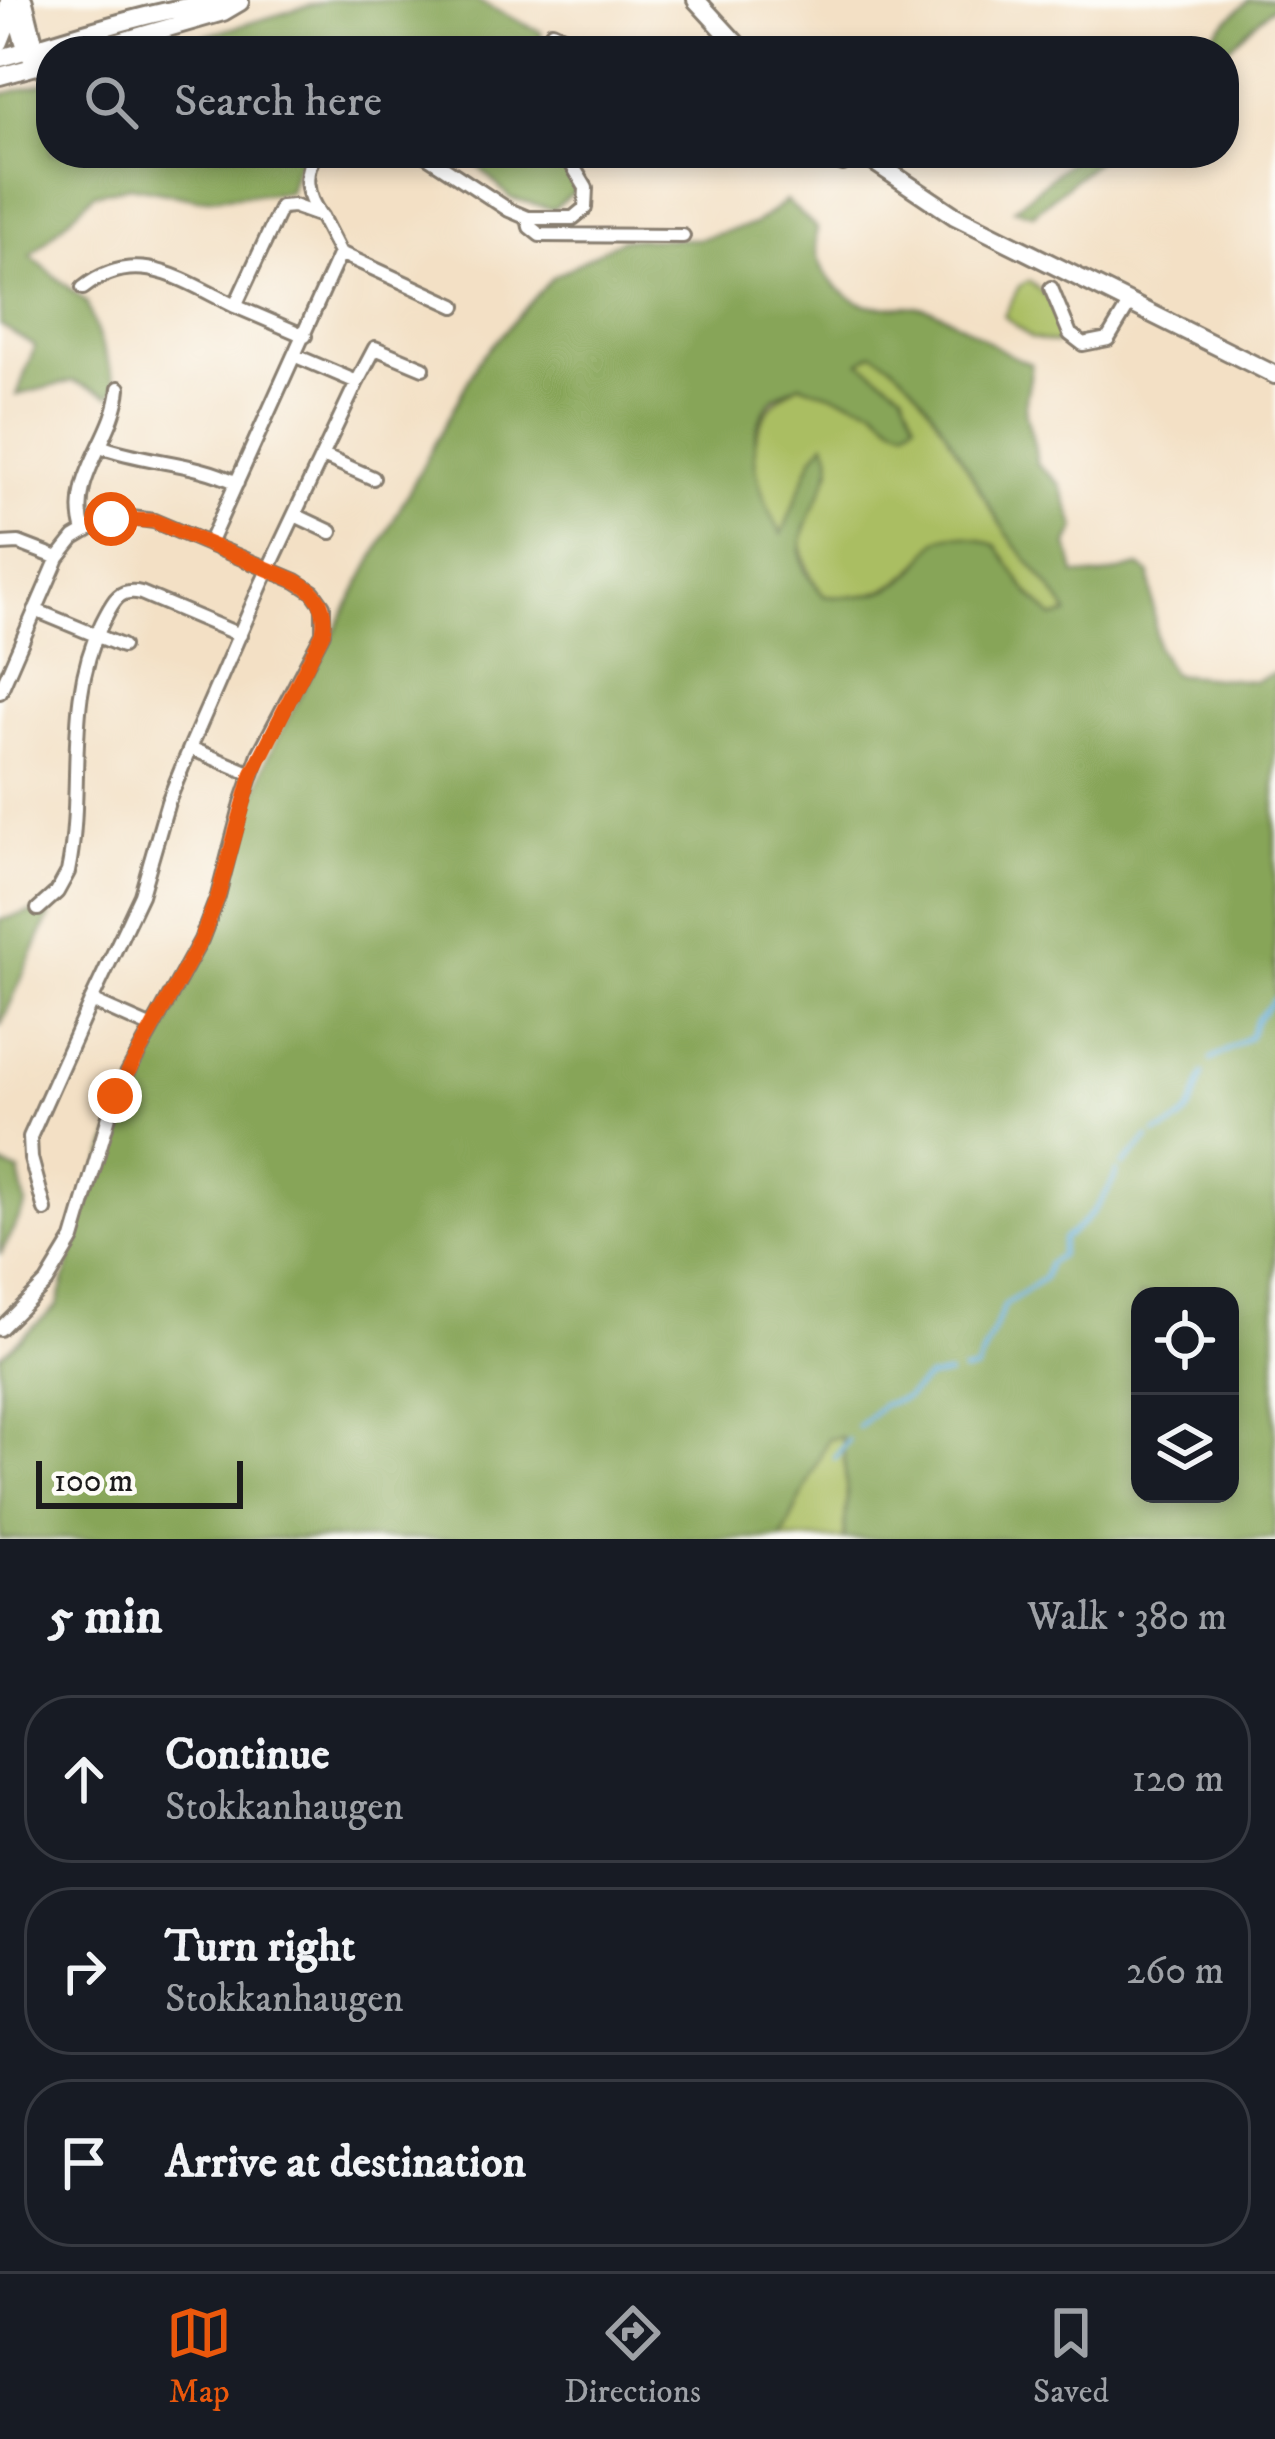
<!DOCTYPE html>
<meta charset="utf-8">
<style>
body{margin:0;font-family:"IM FELL DW Pica",serif;background:#20242c;color:#f1f3f6}
.controls{position:absolute;right:36px;bottom:36px;display:grid;overflow:hidden;border-radius:24px;box-shadow:0 6px 18px #0003}
.controls button{width:108px;height:108px;display:grid;place-items:center;padding:0;border:0;border-bottom:3px solid #363941;background:#171b24;color:#f1f3f6;font:60px sans-serif}
.scale{position:absolute;left:36px;bottom:30px;width:207px;box-sizing:border-box;padding-left:12px;border:6px solid #1c1c1c;border-top:0;font-size:33px;line-height:42px;white-space:nowrap;color:#1c1c1c;-webkit-text-stroke:9px #fdfcf7;paint-order:stroke}
.stop{position:absolute;width:36px;height:36px;margin:-27px;border:9px solid #ea580c;border-radius:50%;background:#fff}
.stop.end{background:#ea580c;border-color:#fff;box-shadow:0 3px 12px #0008}
.list{margin:0;padding:0;list-style:none}
h2{display:flex;justify-content:space-between;align-items:center;height:156px;margin:0;padding:0 48px;font-size:51px}
h2 small{font-size:39px;font-weight:400;color:#9ea1a6}
.list li{display:grid;grid-template-columns:78px 1fr auto;gap:36px;align-items:center;box-sizing:border-box;height:168px;margin:0 24px 24px;padding:0 24px;border:3px solid #363941;border-radius:48px}
.list b{display:block;font-size:45px;white-space:nowrap}
.list p{margin:0;font-size:39px;white-space:nowrap;color:#9ea1a6}
.list em{font-size:39px;font-style:normal;color:#9ea1a6}
.icon{flex:none;width:66px;height:66px;fill:none;stroke:currentColor;stroke-width:2;stroke-linecap:round;stroke-linejoin:round}
.map{position:relative;flex:none;width:1275px;height:1539px;overflow:hidden}
.search{position:absolute;background:#171b24;box-shadow:0 6px 18px #0003;left:36px;right:36px;top:36px;height:132px;display:flex;align-items:center;gap:30px;box-sizing:border-box;padding:0 42px;border-radius:48px;color:#9ea1a6;font-size:45px}
.sheet{height:732px;background:#171b24}
nav{display:flex;justify-content:space-around;align-items:center;box-sizing:border-box;height:168px;border-top:3px solid #363941;background:#171b24;font-size:33px;color:#9ea1a6}
nav a{display:grid;justify-items:center;gap:6px}
nav .on{color:#ea580c}
.map>svg:first-child{display:block}
.green{fill:#aabe62;stroke:#636d3f;stroke-width:3}
.forest{fill:#87a558;stroke:#52603a;stroke-width:3;fill-rule:evenodd}
.lines{fill:none;stroke-linecap:round;stroke-linejoin:round}
.stream{stroke:#60abd9;stroke-width:4.5}
.minor-casing{stroke:#887e70;stroke-width:18}
.tertiary-casing{stroke:#887e70;stroke-width:21}
.secondary-casing{stroke:#887e70;stroke-width:22}
.minor{stroke:#fff;stroke-width:12}
.tertiary{stroke:#fff;stroke-width:15}
.secondary{stroke:#fff;stroke-width:16}
.route{stroke:#ea580c;stroke-width:15}
</style>
<div class="map">
<svg width="1275" height="1539" viewBox="0 0 1275 1539">
<rect width="100%" height="100%" fill="#fdfcf7"/>
<filter id="ink" filterUnits="userSpaceOnUse"><feTurbulence type="fractalNoise" baseFrequency=".00833" numOctaves="2"/><feDisplacementMap in="SourceGraphic" scale="24" xChannelSelector="R" yChannelSelector="G"/><feConvolveMatrix kernelMatrix="1 2 1 2 8 2 1 2 1" color-interpolation-filters="sRGB"/></filter>
<filter id="wash" filterUnits="userSpaceOnUse"><feTurbulence type="fractalNoise" baseFrequency=".004" numOctaves="4" result="noise"/><feDisplacementMap in="SourceGraphic" scale="48" xChannelSelector="R" yChannelSelector="G"/><feGaussianBlur stdDeviation="2.7" result="paint"/><feColorMatrix in="noise" values="0 0 0 0 0 0 0 0 0 0 0 0 0 0 0 0 0 1.4 0 .05"/><feComposite in="paint" operator="in"/></filter>
<g filter="url(#wash)">
<rect width="100%" height="100%" fill="#f3e0c5"/>
<path class="green" d="M 1029,281 L 1050,299 L 1062,336 L 1056,343 L 1031,338 L 1004,316 L 1019,286 Z
M 873,352 C 928,378 970,481 1006,532 C 1026,561 1051,584 1069,614 L 1053,618 L 1026,590 L 996,545 L 939,540 C 904,584 883,601 824,596 C 785,543 805,522 831,469 L 813,457 L 783,535 C 749,481 735,419 800,384 L 874,407 L 893,424 L 860,362 Z
M 843,1437 L 847,1497 L 844,1539 L 782,1539 L 828,1438 Z"/>
<path class="forest" d="M 328,0 L 475,0 L 541,32 L 541,51 L 154,51 Z
M 1249,0 L 1275,0 L 1275,5 L 1224,52 L 1195,51 Z
M 51,81 L 51,153 L 311,153 L 296,167 L 289,192 L 198,199 L 130,186 L 94,194 L 31,256 L 86,302 L 117,387 L 110,396 L 73,381 L 17,395 L 35,346 L 0,325 L 0,95 Z
M 452,153 L 560,153 L 577,190 L 553,209 L 510,198 L 473,161 Z
M 1079,153 L 1106,153 L 1033,214 L 1014,209 Z
M 786,201 L 817,228 C 811,260 829,288 859,302 C 882,312 910,301 933,310 C 968,324 995,351 1031,364 C 1032,381 1023,398 1026,414 C 1029,431 1037,445 1036,463 L 1060,484 L 1076,528 L 1068,544 L 1075,574 L 1100,576 L 1139,566 L 1150,574 L 1157,647 L 1172,674 L 1254,681 L 1275,673 L 1275,1539 L 844,1539 L 847,1497 L 842,1437 L 828,1439 L 782,1539 L 0,1539 L 0,1356 L 57,1306 L 85,1208 L 113,1131 L 206,950 L 268,756 L 479,360 L 552,278 L 622,239 L 698,239 L 755,224 ZM 873,353 C 928,378 970,481 1006,532 C 1026,561 1051,584 1068,614 L 1053,618 L 1026,590 L 996,545 C 979,540 956,529 939,540 C 930,546 922,562 915,570 C 891,596 857,599 824,596 C 819,589 811,581 806,572 C 783,525 850,477 825,442 L 813,457 L 782,534 C 759,496 738,435 774,398 C 781,392 792,388 800,384 L 874,407 L 894,424 L 906,428 L 915,421 L 903,391 L 860,362 ZM 1140,1296 L 1230,1296 L 1230,1494 L 1140,1494 Z
M 54,906 L 0,1027 L 0,920 Z
M 0,1164 L 19,1172 L 26,1205 L 0,1255 Z"/>
<g class="lines">
<path class="stream" d="M 1211,1060 L 1249,1037 L 1257,1019 L 1275,999
M 1156,1133 C 1193,1120 1191,1108 1203,1074
M 1123,1165 L 1149,1138
M 963,1372 L 976,1370 L 1005,1305 L 1044,1278 L 1048,1264 L 1060,1255 L 1063,1238 C 1086,1226 1107,1196 1117,1172
M 858,1427 L 882,1405 L 905,1398 L 927,1378 L 948,1375
M 835,1458 L 848,1440"/>
</g>
</g>
<g filter="url(#ink)">
<g class="lines">
<defs>
<path id="minor" d="M 548,51 L 552,32 L 593,51
M 316,153 C 302,173 306,196 320,215
M 422,153 L 509,210 L 528,218 L 530,227 L 540,235 L 683,236
M 816,153 L 843,164
M 528,218 L 573,218 L 585,208 L 586,188 L 565,153
M 83,288 C 137,246 182,280 235,306
M 1051,288 L 1070,334 L 1083,344 L 1108,339 L 1129,304
M 305,336 L 235,306 L 281,207 L 293,206 L 321,216 L 340,253
M 296,356 L 357,382 L 375,348 L 423,368
M 100,446 C 145,463 193,461 237,483
M 323,456 L 373,478
M 295,515 L 331,532
M 84,531 C 67,478 115,439 119,388
M 0,544 L 19,543 L 58,558
M 209,544 L 340,253 L 455,306
M 35,610 L 122,646
M 0,692 L 58,558 L 74,538 L 96,525 L 125,517 L 154,521 L 296,581 L 313,592 L 323,606 L 323,633 L 259,754 L 242,803 L 218,896 L 201,940 L 115,1096 L 73,1239 L 47,1282 L 0,1329
M 252,774 L 190,748 L 262,583 L 357,382
M 38,909 L 57,892 L 68,872 C 85,789 63,702 102,623 C 112,604 117,587 141,593 L 240,635
M 152,1028 L 91,1001 L 141,895 L 168,802 L 190,748
M 45,1210 L 31,1158 L 30,1137 L 91,1001"/>
<path id="tertiary" d="M 11,0 L 26,50 L 32,59
M 24,0 L 38,56
M 0,43 L 6,28 L 8,3"/>
<path id="secondary" d="M 696,0 L 743,51
M 88,51 L 223,12 L 240,2
M 0,58 C 62,41 178,0 237,2
M 0,76 L 51,62
M 861,153 L 955,216 L 1275,375"/>
</defs>
<use href="#minor" class="minor-casing"/>
<use href="#tertiary" class="tertiary-casing"/>
<use href="#secondary" class="secondary-casing"/>
<use href="#minor" class="minor"/>
<use href="#tertiary" class="tertiary"/>
<use href="#secondary" class="secondary"/>
</g>
</g>
<g class="lines" filter="url(#ink)">
<path class="route" d="M 111,519 L 154,521 L 296,581 C 319,592 327,608 323,633 L 252,774 L 218,896 L 201,940 L 115,1096"/>
</g>
</svg>
<div class="controls">
<button><svg class="icon" aria-label="locate" viewBox="0 0 24 24"><circle cx="12" cy="12" r="6"/><path d="M12 2v4M12 18v4M2 12h4M18 12h4"/></svg></button>
<button><svg class="icon" aria-label="layers" viewBox="0 0 24 24"><path d="M12 4l9 5-9 5-9-5zM3 14l9 5 9-5"/></svg></button>
</div>
<div class="scale">100 m</div>
<div class="stop" style="left:111px;top:519px"></div>
<div class="stop end" style="left:115px;top:1096px"></div>
<div class="search"><svg class="icon" aria-label="search" viewBox="0 0 24 24"><circle cx="10" cy="10" r="6"/><path d="M15 15l6 6"/></svg>Search here</div>
</div>
<section class="sheet">
<h2>5 min<small>Walk · 380 m</small></h2>
<ul class="list">
<li><svg class="icon" aria-label="ahead" viewBox="0 0 24 24"><path d="M12 20V5M6 11l6-6 6 6"/></svg><div><b>Continue</b><p>Stokkanhaugen</p></div><em>120 m</em></li>
<li><svg class="icon" aria-label="right" viewBox="0 0 24 24"><path d="M7 20v-9h11M14 6l5 5-5 5"/></svg><div><b>Turn right</b><p>Stokkanhaugen</p></div><em>260 m</em></li>
<li><svg class="icon" aria-label="arrive" viewBox="0 0 24 24"><path d="M6 21V4h12l-3 4 3 4H6"/></svg><div><b>Arrive at destination</b></div></li>
</ul>
</section>
<nav>
<a class="on"><svg class="icon" aria-label="map" viewBox="0 0 24 24"><path d="M3 6l6-2 6 2 6-2v14l-6 2-6-2-6 2zM9 4v14M15 6v14"/></svg>Map</a>
<a><svg class="icon" aria-label="directions" viewBox="0 0 24 24"><path d="M12 3l9 9-9 9-9-9zM9 14v-3h6M13 9l2 2-2 2"/></svg>Directions</a>
<a><svg class="icon" aria-label="saved" viewBox="0 0 24 24"><path d="M7 4h10v16l-5-4-5 4z"/></svg>Saved</a>
</nav>
